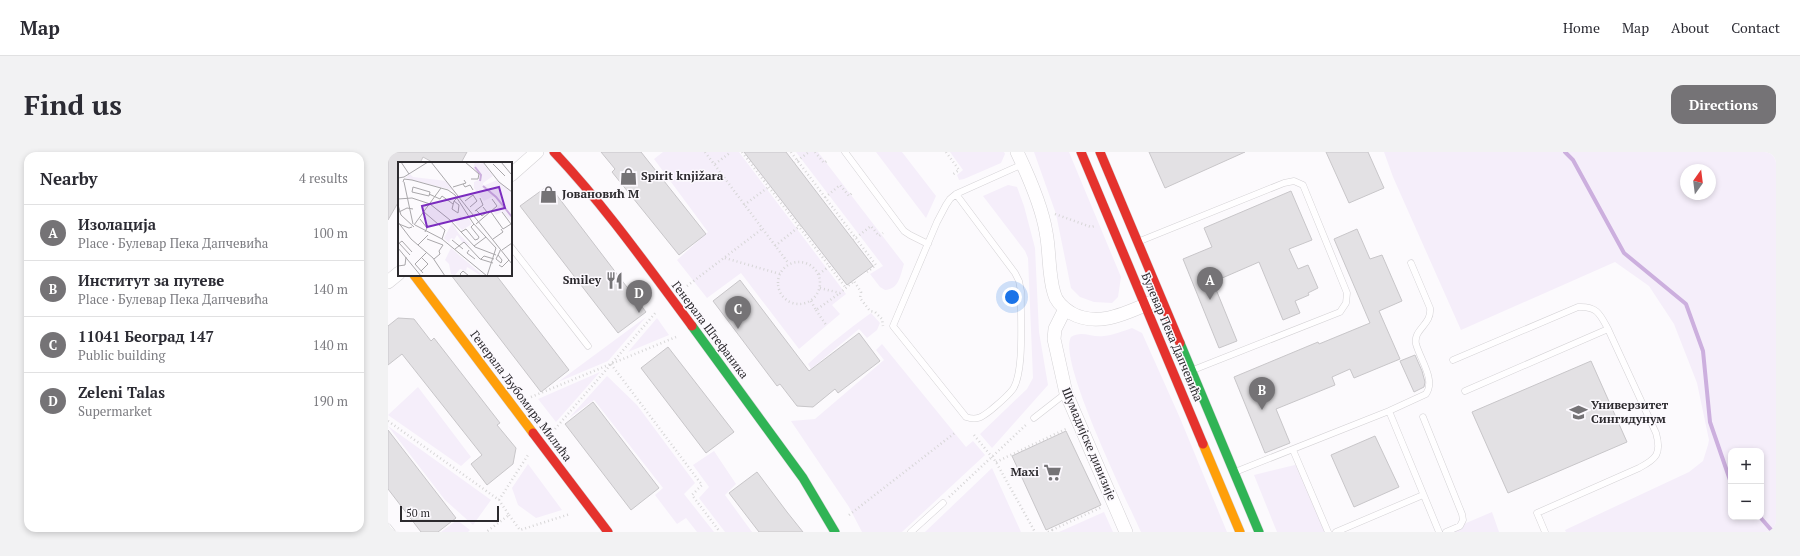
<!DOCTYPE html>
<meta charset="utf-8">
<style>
body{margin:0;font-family:"PT Serif",serif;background:#f2f2f3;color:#2b2b33}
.controls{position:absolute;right:12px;bottom:12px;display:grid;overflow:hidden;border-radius:8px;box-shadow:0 2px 6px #0003}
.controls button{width:36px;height:36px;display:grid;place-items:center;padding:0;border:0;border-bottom:1px solid #e1e1e2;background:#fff;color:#2b2b33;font:20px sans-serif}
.compass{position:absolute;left:1292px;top:12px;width:36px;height:36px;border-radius:50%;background:#fff;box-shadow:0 2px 6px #0003;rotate:14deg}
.scale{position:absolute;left:12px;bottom:10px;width:99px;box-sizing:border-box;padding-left:4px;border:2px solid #2c2a2e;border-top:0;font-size:11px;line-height:14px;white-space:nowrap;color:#2c2a2e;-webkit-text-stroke:3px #fcf9fe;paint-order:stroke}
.you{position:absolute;left:624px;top:145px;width:14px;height:14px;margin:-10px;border:3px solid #fff;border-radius:50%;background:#1a73e8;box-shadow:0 0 0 6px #1a73e833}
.badge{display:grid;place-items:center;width:26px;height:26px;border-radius:50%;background:#757376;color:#fff;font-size:13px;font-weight:700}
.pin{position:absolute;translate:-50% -33px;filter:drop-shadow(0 1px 2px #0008)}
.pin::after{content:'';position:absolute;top:21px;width:14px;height:12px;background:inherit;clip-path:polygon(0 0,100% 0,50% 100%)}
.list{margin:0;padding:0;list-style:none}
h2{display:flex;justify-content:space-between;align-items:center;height:52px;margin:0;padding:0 16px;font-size:17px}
h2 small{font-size:13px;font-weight:400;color:#7c7c81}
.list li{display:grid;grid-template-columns:26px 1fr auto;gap:12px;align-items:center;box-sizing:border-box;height:56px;padding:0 16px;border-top:1px solid #e1e1e2}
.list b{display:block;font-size:15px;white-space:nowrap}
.list p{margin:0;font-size:13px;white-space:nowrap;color:#7c7c81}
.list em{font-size:13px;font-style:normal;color:#7c7c81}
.map{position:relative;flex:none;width:1388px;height:380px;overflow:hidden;border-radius:12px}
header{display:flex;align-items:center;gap:24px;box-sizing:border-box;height:56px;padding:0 20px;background:#fff;border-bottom:1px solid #e1e1e2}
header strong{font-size:19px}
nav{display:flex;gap:22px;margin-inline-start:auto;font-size:14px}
.intro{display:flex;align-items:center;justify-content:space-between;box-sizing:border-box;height:96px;padding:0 24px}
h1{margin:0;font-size:28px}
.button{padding:10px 18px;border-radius:12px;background:#757376;color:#fff;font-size:14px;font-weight:700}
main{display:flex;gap:24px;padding:0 24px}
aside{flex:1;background:#fff;border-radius:12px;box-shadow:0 2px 6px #0003}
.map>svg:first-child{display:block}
.green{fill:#f5eefa;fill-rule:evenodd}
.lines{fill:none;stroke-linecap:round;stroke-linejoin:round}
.stream{stroke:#ccafde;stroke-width:4}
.building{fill:#e3e1e4;stroke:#c8c6c9}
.lane-casing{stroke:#d4d2d5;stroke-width:7}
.street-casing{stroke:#d4d2d5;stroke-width:14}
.fast-casing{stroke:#d4d2d5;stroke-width:10}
.slow-casing{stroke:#d4d2d5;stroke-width:10}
.jam-casing{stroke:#d4d2d5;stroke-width:10}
.path{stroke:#d7d6d7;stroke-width:2.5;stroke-dasharray:1 3;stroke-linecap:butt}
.lane{stroke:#fffeff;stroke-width:6}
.street{stroke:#fffeff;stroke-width:13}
.fast{stroke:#30b455;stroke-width:9}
.slow{stroke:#ff9f0a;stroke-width:9}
.jam{stroke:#e5322d;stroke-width:9}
.labels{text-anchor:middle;stroke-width:3;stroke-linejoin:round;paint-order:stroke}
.poi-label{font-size:12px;font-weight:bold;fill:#2c2a2e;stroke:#fcf9fe;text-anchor:start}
.street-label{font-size:12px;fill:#2c2a2e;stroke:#fcf9fe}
.inset-river{fill:none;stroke:#ccafde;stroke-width:2}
.inset-road{fill:none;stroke:#a9a7aa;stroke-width:1}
.view{fill:#7b2cbf;fill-opacity:0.15;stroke:#7b2cbf;stroke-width:2}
.inset-edge{fill:none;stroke:#2c2a2e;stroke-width:2}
</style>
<header>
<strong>Map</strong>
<nav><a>Home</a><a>Map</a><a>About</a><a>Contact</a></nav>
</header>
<div class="intro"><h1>Find us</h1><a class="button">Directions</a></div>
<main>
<aside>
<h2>Nearby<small>4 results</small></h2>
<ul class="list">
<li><span class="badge">A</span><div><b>Изолација</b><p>Place · Булевар Пека Дапчевића</p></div><em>100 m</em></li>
<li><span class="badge">B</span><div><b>Институт за путеве</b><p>Place · Булевар Пека Дапчевића</p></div><em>140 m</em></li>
<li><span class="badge">C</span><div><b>11041 Београд 147</b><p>Public building</p></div><em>140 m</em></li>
<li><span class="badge">D</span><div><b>Zeleni Talas</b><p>Supermarket</p></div><em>190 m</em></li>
</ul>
</aside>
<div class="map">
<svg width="1388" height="380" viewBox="0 0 1388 380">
<rect width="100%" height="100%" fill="#fcfafd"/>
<path class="green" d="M 275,0 L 351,0 L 458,142 L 444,153 L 452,162 L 411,197 L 353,121 L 319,146 L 289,108 L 320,80 L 266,7 Z
M 408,0 L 430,0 L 516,112 C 512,124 511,137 497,138 L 492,135 L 482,122 L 495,114 Z
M 488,0 L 514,0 L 548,44 L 538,66 Z
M 562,0 L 616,0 L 617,2 L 613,11 L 576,27 L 571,28 L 569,23 L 575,18 Z
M 646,0 L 681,0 L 733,125 L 730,145 L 724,151 L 706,150 L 692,145 L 683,136 L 668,62 Z
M 996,0 L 1388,0 L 1388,380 L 1178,380 L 1177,378 L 1301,320 L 1315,309 L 1320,293 L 1321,288 L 1309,231 L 1286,172 L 1261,134 L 1227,110 L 1073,178 L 1005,25 ZM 1298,18 L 1322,18 L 1322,42 L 1298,42 ZM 1343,299 L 1373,299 L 1373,365 L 1343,365 Z
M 620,33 L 629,35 L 636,54 L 647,96 L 651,180 L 660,233 L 604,296 L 592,282 L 639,237 L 645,226 L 640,106 L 637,99 L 595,44 Z
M 483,161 L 492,171 L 489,178 L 479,186 L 471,177 L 423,217 L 420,212 C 440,193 461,177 483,161 Z
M 258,165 L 220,209 L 170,230 Z
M 269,166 L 281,183 L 240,200 Z
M 744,176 L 754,181 L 792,266 L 839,380 L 753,380 C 740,351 669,208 683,185 C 694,178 704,186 716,184 C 726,183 735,179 744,176 Z
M 494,192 L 578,295 L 585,289 L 597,303 L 514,380 L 474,380 L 461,355 L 403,269 L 427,267 L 496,208 L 488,198 Z
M 212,220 L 168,270 L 150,247 Z
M 219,224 L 249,253 L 307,331 L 296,342 L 326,380 L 309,380 L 298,366 L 289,372 L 267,343 L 275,336 L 206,248 L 181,266 Z
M 30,235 L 83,305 L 73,314 L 0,263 Z
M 0,274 L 103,348 L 85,373 L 57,348 Z
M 326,299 L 348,332 L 337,343 L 364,380 L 337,380 L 311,346 L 321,335 L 305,313 Z
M 140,312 L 174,358 L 148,366 L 130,353 L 124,336 Z
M 911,312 L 940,380 L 889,380 L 866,323 Z
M 604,316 L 633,380 L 537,380 Z
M 716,360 L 725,380 L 671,380 Z
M 1104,360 L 1111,380 L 1057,380 Z
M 69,368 L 82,378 L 80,380 L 53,380 Z"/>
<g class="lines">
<path class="stream" d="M 1177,0 L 1185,8 L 1236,101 L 1298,152 L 1315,199 L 1322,270 L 1343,331
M 1372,365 L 1385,380"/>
</g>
<path class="building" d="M 0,0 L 79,0 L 73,11 L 46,11 L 35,5 L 32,11 L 11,11 L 11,49 L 0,68 Z
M 213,0 L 253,0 L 318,82 L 291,103 L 224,20 L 227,17 Z
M 356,0 L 398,0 L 485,114 L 459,133 Z
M 761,0 L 857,0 L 777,36 Z
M 938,0 L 980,0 L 996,36 L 961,51 Z
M 161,33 L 258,160 L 230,181 L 132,54 Z
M 903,39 L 924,88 L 901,97 L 910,117 L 920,113 L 930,136 L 920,141 L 921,143 L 907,149 L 912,161 L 895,168 L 871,110 L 825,130 L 849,189 L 831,196 L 795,107 L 824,95 L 816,76 Z
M 969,77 L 982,107 L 994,103 L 1014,149 L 991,159 L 1012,207 L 966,226 L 962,217 L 944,225 L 947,233 L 888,257 L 902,291 L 877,301 L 846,225 L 930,190 L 931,192 L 982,171 L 946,87 Z
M 63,123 L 108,123 L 181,218 L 153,240 Z
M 352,128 L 421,219 L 471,181 L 492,209 L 450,241 L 447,237 L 425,255 L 409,254 L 392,232 L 389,234 L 325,149 Z
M 10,166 L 26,167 L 43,189 L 46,186 L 112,271 L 109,273 L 128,296 L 125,312 L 99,333 L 83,312 L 94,303 L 14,202 L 0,213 L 0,174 Z
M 280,195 L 346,280 L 318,301 L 253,216 Z
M 1027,203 L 1034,219 L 1037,230 L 1036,235 L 1026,240 L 1012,209 Z
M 1203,209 L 1239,290 L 1120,341 L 1084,260 Z
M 205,250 L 271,336 L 243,358 L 177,272 Z
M 0,278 L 68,366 L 50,380 L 33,380 L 0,337 Z
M 678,279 L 713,353 L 658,378 L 624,304 Z
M 987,284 L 1011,335 L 966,355 L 943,303 Z
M 369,320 L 399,360 L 415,380 L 371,380 L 341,341 Z"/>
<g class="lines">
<defs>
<path id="lane" d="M 457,0 L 516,79 L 522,83 L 540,92
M 568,42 L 627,121 L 631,129 L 633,139 C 632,162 637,218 625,237 C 619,245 610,252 603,258 C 594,265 589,269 578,265 L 505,174 L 549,70 L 558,53 L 562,47 L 568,42 L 635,12
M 752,89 L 896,31 L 906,29 L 915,33 L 959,141 L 958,151 L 952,160 L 805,218
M 123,95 L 200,194
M 1065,208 L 1190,155 C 1209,154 1212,162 1220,177 L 1268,281 C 1274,302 1268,307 1251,316 L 1149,361 L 1157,380
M 1077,239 L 1220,177
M 1001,259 L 1051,380
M 1035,265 L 1074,362 L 1075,368 L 1072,374 L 1058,380
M 646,266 L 678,241
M 905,298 L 940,380
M 847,320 L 1001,259 L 1038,242 C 1048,228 1032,207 1028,192 C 1025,177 1044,173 1042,156 L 1023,111
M 0,375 L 4,380
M 523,380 L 555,351
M 948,380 L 1035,343"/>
<path id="street" d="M 629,0 C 640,23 654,55 658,80 C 662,100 660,121 666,141 C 668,150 675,156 683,161 C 710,176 738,161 764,150
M 123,23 L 149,0
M 0,130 L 11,121
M 677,157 L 667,177 L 666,187 L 678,241 L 738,380"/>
<path id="fast" d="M 304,174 L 415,326 L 447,380
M 792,191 L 871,380"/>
<path id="slow" d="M 26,123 L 145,281
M 815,292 L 852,380"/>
<path id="jam" d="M 166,0 C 217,54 260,115 304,174
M 693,0 L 815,292
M 712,0 L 792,191
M 145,281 L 220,380"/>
</defs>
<use href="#lane" class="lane-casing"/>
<use href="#street" class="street-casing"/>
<use href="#fast" class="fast-casing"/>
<use href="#slow" class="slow-casing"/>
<use href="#jam" class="jam-casing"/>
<path class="path" d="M 317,0 L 401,112
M 354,0 L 458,136
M 403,0 L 488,113 L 479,120
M 427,0 L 436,11 L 440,8
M 558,0 L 571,18 L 564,23
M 406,11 L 421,0
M 327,12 L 343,0
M 434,48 L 452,33 L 461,44 L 464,41
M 356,53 L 382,34
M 667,62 L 703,75 L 707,74
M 465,88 L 483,74 L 491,84 L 495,81
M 387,94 L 413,73
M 337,106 L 392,122
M390 131a21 21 0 1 1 42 0a21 21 0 1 1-42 0Z
M 431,122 L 443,113
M 299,134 L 374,77
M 432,136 L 452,141 L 466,129 L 473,140 L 472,146 L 482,159 L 487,160 L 494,167 L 495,174
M 423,149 L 428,158 L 452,141
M 428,158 L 438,173
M 223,212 L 314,333 L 304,343 L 332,380
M 143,245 L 288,185
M 0,269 L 111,348 L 121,363 L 98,380
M 167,277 L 269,159
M 586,283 L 608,310 L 647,380
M 608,310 L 680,276
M 561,345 L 639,272
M 111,348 L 140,303
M 121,363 L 132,378 L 182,362
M 461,363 L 568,280
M 664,378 L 714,355
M 660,380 L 664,378 L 665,380"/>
<use href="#lane" class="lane"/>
<use href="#street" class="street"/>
<use href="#fast" class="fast"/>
<use href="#slow" class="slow"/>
<use href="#jam" class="jam"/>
</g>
<defs>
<symbol id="shop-bare" viewBox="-9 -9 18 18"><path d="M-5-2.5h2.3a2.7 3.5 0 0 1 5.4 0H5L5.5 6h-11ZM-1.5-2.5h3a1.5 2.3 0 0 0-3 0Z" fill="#757376" stroke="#fcf9fe" stroke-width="2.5" paint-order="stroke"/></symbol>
<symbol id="restaurant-bare" viewBox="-9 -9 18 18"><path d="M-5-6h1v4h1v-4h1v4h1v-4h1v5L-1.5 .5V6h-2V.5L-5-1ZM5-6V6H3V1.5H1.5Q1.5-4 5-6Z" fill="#757376" stroke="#fcf9fe" stroke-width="2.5" paint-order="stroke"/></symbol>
<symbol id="university-bare" viewBox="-9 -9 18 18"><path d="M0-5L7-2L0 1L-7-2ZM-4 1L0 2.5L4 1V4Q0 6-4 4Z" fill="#757376" stroke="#fcf9fe" stroke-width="2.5" paint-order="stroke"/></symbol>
<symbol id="supermarket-bare" viewBox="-9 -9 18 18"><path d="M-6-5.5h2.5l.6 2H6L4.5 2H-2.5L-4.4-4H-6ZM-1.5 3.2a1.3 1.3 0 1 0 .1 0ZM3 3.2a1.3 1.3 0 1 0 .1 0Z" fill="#757376" stroke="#fcf9fe" stroke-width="2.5" paint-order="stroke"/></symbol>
</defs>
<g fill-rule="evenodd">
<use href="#shop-bare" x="228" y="12" width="25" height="25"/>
<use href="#shop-bare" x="148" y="30" width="25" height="25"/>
<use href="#restaurant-bare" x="214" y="116" width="25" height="25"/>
<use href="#university-bare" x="1178" y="248" width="25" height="25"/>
<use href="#supermarket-bare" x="652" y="308" width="25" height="25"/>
</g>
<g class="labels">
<g class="poi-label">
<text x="253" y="28">Spirit knjižara</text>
<text x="174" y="46">Јовановић М</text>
<text x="213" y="132" text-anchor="end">Smiley</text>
<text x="1203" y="257">Универзитет<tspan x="1203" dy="14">Сингидунум</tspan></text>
<text x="651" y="324" text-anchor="end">Maxi</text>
</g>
<g class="street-label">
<text transform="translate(322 178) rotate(53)" y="4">Генерала Штефаника</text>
<text transform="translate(784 185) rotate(67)" y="4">Булевар Пека Дапчевића</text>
<text transform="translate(133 244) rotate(53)" y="4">Генерала Љубомира Милића</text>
<text transform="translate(701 292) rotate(67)" y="4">Шумадијске дивизије</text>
</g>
</g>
<g transform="translate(10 10)">
<rect width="114" height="114" fill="#fcfafd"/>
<path d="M 77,0 L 83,2 L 84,0 L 95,14 L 85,21 L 85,24 L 99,18 L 114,30 L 114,60 L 104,50 L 98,53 L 95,49 L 102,42 L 96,34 L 86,39 L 76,26 L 76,20 L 83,17 L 75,6 ZM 12,12 L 15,15 L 49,19 L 66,43 L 54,28 L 7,16 ZM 62,53 L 65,57 L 69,54 L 74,62 L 64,68 L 57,61 ZM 54,61 L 61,72 L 73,84 L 64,80 L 59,73 L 56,78 L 54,76 L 52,77 L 51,81 L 46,76 ZM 53,86 L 82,111 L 82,113 L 69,105 L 68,109 L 62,107 L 57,113 L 53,112 L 51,102 L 47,98 Z" fill="#f5eefa"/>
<path class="inset-river" d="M 77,5 L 83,13 L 82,19M 85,24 L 98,35 L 114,55"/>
<path class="inset-road" d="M 3,0 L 11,12M 33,0 L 114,102M 67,0 L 81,12 L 80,17 L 73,17M 85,0 L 101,20 L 114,30M 103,0 L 113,12M 95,2 L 107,14M 0,16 L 6,15 L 30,0M 5,20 L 6,17 L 14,18 L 50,28 L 57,33 L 75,61 L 98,86 L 89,114M 6,20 L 15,62M 65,22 L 67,25 L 72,23 L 75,28M 15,25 L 32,30 L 31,34 L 14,30 ZM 55,25 L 68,21 L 66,18M 31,32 L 42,37 L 44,34 L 55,42M 0,37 L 14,36 L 32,42 L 52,58 L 77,85 L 98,93M 56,39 L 61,43 L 60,51 L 54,47 L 56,39 L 59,36M 67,39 L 75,33 L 79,39 L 72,45M 0,43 L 3,53 L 16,65M 78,48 L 84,54 L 89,50 L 85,45M 77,49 L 85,43 L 82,36M 1,50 L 9,46 L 15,47M 26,50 L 47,68 L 44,77M 93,50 L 105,67 L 113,62 L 104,50M 22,57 L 29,66 L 27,70M 0,60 L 13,77 L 35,96 L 47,114M 1,62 L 11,66 L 14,65M 76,62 L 73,65 L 81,75 L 80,77M 78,62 L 99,44 L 94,37M 16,63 L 43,26M 17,63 L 44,77 L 89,114M 63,70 L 68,67 L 77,78 L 80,77M 29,77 L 45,83 L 41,89 L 42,92 L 36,97M 95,77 L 105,70 L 103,67M 54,78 L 65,87M 1,81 L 12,93M 0,82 L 4,79 L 14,90M 20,83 L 30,73M 76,84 L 88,75M 0,86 L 23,114M 57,87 L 66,80 L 82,97 L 95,101M 71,88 L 69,91 L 77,97M 104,88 L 114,81M 100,93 L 104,98 L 103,101 L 98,97 L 102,89 L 102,88M 83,97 L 86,94 L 96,97M 101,103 L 104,105 L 111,98M 0,104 L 7,103 L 8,95M 23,109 L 30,102 L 24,96M 25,111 L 17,102 L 29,90M 64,114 L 62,112 L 65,109 L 71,114"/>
<path class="view" d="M 101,25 L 107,46 L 29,65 L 24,44 Z"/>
<rect width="114" height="114" class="inset-edge"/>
</g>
</svg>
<div class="controls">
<button>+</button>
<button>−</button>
</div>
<svg class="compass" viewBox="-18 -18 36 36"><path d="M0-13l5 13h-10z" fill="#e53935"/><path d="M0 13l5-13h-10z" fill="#7c7c81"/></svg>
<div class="scale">50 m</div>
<div class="you"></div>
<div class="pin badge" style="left:822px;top:148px">A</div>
<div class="pin badge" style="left:874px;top:258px">B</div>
<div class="pin badge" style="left:350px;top:177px">C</div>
<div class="pin badge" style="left:251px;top:161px">D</div>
</div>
</main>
